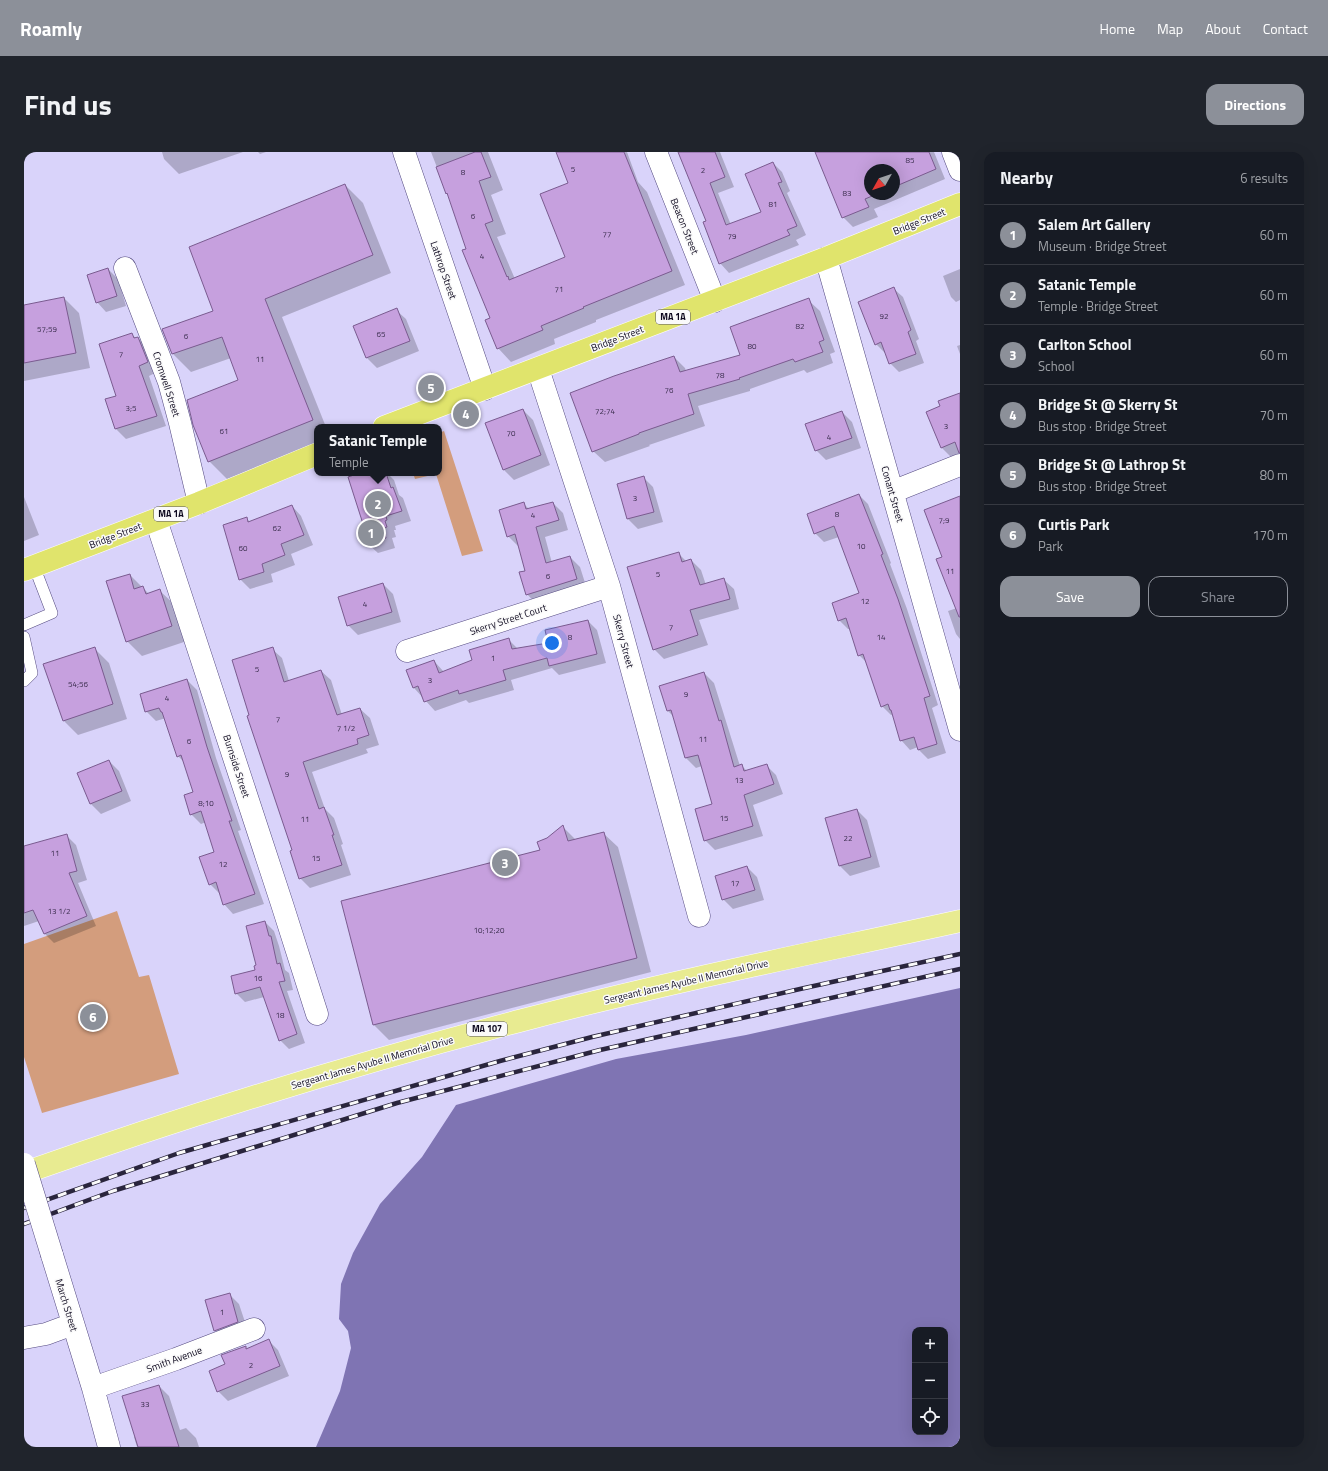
<!DOCTYPE html>
<meta charset="utf-8">
<style>
body{margin:0;font-family:"Titillium Web",sans-serif;background:#20242c;color:#f1f3f6}
.controls{position:absolute;right:12px;bottom:12px;display:grid;overflow:hidden;border-radius:8px;box-shadow:0 4px 16px #0002}
.controls button{width:36px;height:36px;display:grid;place-items:center;padding:0;border:0;border-bottom:1px solid #363941;background:#171b24;color:#f1f3f6;font:20px sans-serif}
.compass{position:absolute;left:840px;top:12px;width:36px;height:36px;border-radius:50%;background:#171b24;box-shadow:0 4px 16px #0002;rotate:230deg}
.you{position:absolute;left:528px;top:491px;width:14px;height:14px;margin:-10px;border:3px solid #fff;border-radius:50%;background:#1a73e8;box-shadow:0 0 0 6px #1a73e833}
.badge{display:grid;place-items:center;width:26px;height:26px;border-radius:50%;background:#8c9099;color:#fff;font-size:13px;font-weight:700}
.pin{position:absolute;translate:-50% -50%;border:2px solid #fff;box-shadow:0 1px 4px #0006}
.popup{position:absolute;left:290px;top:272px;width:128px;height:52px;box-sizing:border-box;display:grid;place-content:center;border-radius:8px;background:#171b24;filter:drop-shadow(0 1px 3px #0005);font-size:13px;white-space:nowrap;color:#9ea1a6}
.popup b{font-size:15px;color:#f1f3f6}
.popup::after{content:'';position:absolute;left:50%;top:100%;margin-left:-8px;border:8px solid transparent;border-top-color:#171b24}
.list{margin:0;padding:0;list-style:none}
h2{display:flex;justify-content:space-between;align-items:center;height:52px;margin:0;padding:0 16px;font-size:17px}
h2 small{font-size:13px;font-weight:400;color:#9ea1a6}
.list li{display:grid;grid-template-columns:26px 1fr auto;gap:12px;align-items:center;box-sizing:border-box;height:60px;padding:0 16px;border-top:1px solid #363941}
.list b{display:block;font-size:15px;white-space:nowrap}
.list p{margin:0;font-size:13px;white-space:nowrap;color:#9ea1a6}
.list em{font-size:13px;font-style:normal;color:#9ea1a6}
.actions{display:flex;gap:8px;padding:12px 16px}
.actions a{flex:1;padding:9px 0;border:1px solid #8c9099;border-radius:12px;text-align:center;font-size:14px;color:#8c9099}
.actions .main{background:#8c9099;color:#fff}
.icon{flex:none;width:22px;height:22px;fill:none;stroke:currentColor;stroke-width:2;stroke-linecap:round;stroke-linejoin:round}
.map{position:relative;flex:none;width:936px;height:1295px;overflow:hidden;border-radius:12px}
header{display:flex;align-items:center;gap:24px;box-sizing:border-box;height:56px;padding:0 20px;background:#8c9099;color:#fff}
header strong{font-size:19px}
nav{display:flex;gap:22px;margin-inline-start:auto;font-size:14px}
.intro{display:flex;align-items:center;justify-content:space-between;box-sizing:border-box;height:96px;padding:0 24px}
h1{margin:0;font-size:28px}
.button{padding:10px 18px;border-radius:12px;background:#8c9099;color:#fff;font-size:14px;font-weight:700}
main{display:flex;gap:24px;padding:0 24px}
aside{flex:1;background:#171b24;border-radius:12px;box-shadow:0 4px 16px #0002}
.map>svg:first-child{display:block}
.green{fill:#d39d7d}
.water{fill:#7f74b3;fill-rule:evenodd}
.shadow{fill:#0003;fill-rule:evenodd}
.building{fill:#c6a0de;stroke:#7a5b8f}
.lines{fill:none;stroke-linecap:round;stroke-linejoin:round}
.service-casing{stroke:#554b81;stroke-width:12}
.minor-casing{stroke:#554b81;stroke-width:23}
.primary-casing{stroke:#fff;stroke-width:23}
.trunk-casing{stroke:#fff;stroke-width:23}
.service{stroke:#fff;stroke-width:11}
.minor{stroke:#fff;stroke-width:22}
.primary{stroke:#e8eb91;stroke-width:22}
.trunk{stroke:#e0e46c;stroke-width:22}
.rail-casing{stroke:#2a253d;stroke-width:4.5}
.rail{stroke:#fafafa;stroke-width:3;stroke-dasharray:9;stroke-linecap:butt}
.minor-bridge-casing{stroke:#554b81;stroke-width:23;stroke-linecap:butt}
.minor-bridge{stroke:#fff;stroke-width:22}
.labels{text-anchor:middle;stroke-width:3;stroke-linejoin:round;paint-order:stroke}
.number-label{font-size:8px;fill:#3b2e4e}
.shield{fill:#fafafa;stroke:#545160;stroke-width:1}
.shield-label{font-size:9px;font-weight:bold;fill:#0d081e}
.street-label{font-size:10px;fill:#0d081e;stroke:#fafafa}
</style>
<header>
<strong>Roamly</strong>
<nav><a>Home</a><a>Map</a><a>About</a><a>Contact</a></nav>
</header>
<div class="intro"><h1>Find us</h1><a class="button">Directions</a></div>
<main>
<div class="map">
<svg width="936" height="1295" viewBox="0 0 936 1295">
<rect width="100%" height="100%" fill="#d9d3fa"/>
<path class="green" d="M 420,279 L 459,399 L 438,404 L 412,322 L 391,327 L 389,321 L 415,321 L 415,281 Z
M 93,759 L 115,825 L 125,823 L 155,922 L 18,961 L 0,905 L 0,792 Z"/>
<path class="water" d="M 936,836 L 936,1295 L 292,1295 L 316,1239 L 327,1196 L 324,1179 L 315,1167 L 317,1132 L 329,1101 L 356,1052 L 398,1005 L 432,953 L 592,907 L 722,883 ZM 891,1178 L 921,1178 L 921,1280 L 891,1280 Z"/>
<path class="shadow" d="M 138,0 L 219,0 L 155,22 L 140,7 Z
M 234,0 L 242,0 L 236,2 Z
M 407,0 L 464,0 L 479,38 L 467,43 L 482,82 L 473,85 L 491,127 L 543,105 L 545,32 L 533,0 L 603,0 L 614,30 L 623,40 L 661,133 L 572,168 L 572,170 L 530,187 L 531,192 L 487,210 L 474,196 L 467,167 L 425,44 L 423,41 Z
M 657,0 L 696,0 L 710,35 L 694,41 L 707,73 L 739,61 L 749,11 L 758,20 L 766,39 L 763,41 L 782,83 L 772,88 L 775,93 L 705,121 L 696,111 L 683,70 Z
M 793,0 L 910,0 L 921,27 L 850,57 L 854,65 L 829,75 L 819,65 ZM 846,18 L 870,18 L 870,42 L 846,42 Z
M 321,33 L 339,51 L 367,121 L 258,165 L 302,275 L 293,275 L 293,292 L 203,327 L 185,309 L 215,228 L 207,206 L 167,220 L 149,202 Z
M 84,117 L 94,127 L 102,154 L 82,160 L 73,150 Z
M 936,117 L 936,148 L 932,150 L 927,145 L 919,124 Z
M 870,137 L 879,145 L 895,187 L 892,189 L 900,211 L 875,220 L 866,211 L 862,201 L 861,201 L 852,192 Z
M 40,146 L 55,161 L 66,216 L 0,229 L 0,154 Z
M 784,148 L 796,159 L 811,200 L 806,202 L 809,211 L 783,221 L 780,218 L 726,237 L 726,239 L 674,254 L 681,274 L 625,293 L 626,294 L 581,310 L 569,299 L 650,205 L 661,216 L 662,219 L 718,203 Z
M 372,158 L 382,167 L 395,199 L 353,216 L 343,206 L 330,174 Z
M 108,183 L 112,186 L 114,186 L 124,196 L 133,220 L 125,224 L 142,274 L 102,287 L 92,277 L 82,248 L 93,244 Z
M 936,193 L 936,202 L 933,194 Z
M 936,254 L 936,301 L 927,305 L 917,295 Z
M 499,258 L 509,268 L 526,313 L 490,328 L 480,318 L 463,271 Z
M 818,260 L 828,270 L 837,296 L 802,308 L 792,298 Z
M 339,321 L 363,321 L 370,328 L 375,343 L 379,346 L 387,369 L 371,374 L 372,378 L 370,378 L 372,385 L 368,386 L 371,396 L 354,401 L 344,392 L 342,375 Z
M 619,325 L 629,335 L 639,370 L 614,377 L 604,367 L 594,333 Z
M 835,343 L 844,352 L 867,411 L 866,412 L 883,457 L 914,553 L 908,556 L 922,601 L 904,607 L 895,598 L 894,595 L 886,598 L 877,588 L 870,562 L 867,563 L 858,554 L 843,511 L 835,503 L 826,477 L 824,477 L 815,468 L 836,442 L 815,385 L 800,390 L 791,381 Z
M 0,345 L 15,383 L 0,389 Z
M 936,346 L 936,487 L 932,482 L 924,459 L 933,456 L 919,405 Z
M 499,351 L 506,358 L 529,351 L 539,361 L 544,378 L 521,385 L 528,411 L 546,405 L 556,415 L 563,437 L 512,452 L 503,442 L 503,419 L 495,394 L 494,394 L 484,384 Z
M 268,354 L 277,364 L 289,393 L 267,402 L 271,413 L 247,422 L 249,430 L 226,437 L 216,427 L 223,367 L 226,370 Z
M 655,402 L 662,409 L 667,408 L 677,418 L 682,433 L 700,428 L 710,437 L 715,457 L 675,468 L 684,493 L 640,507 L 630,497 Z
M 106,423 L 125,442 L 136,439 L 151,453 L 163,489 L 118,504 L 103,489 Z
M 359,432 L 369,442 L 377,470 L 334,483 L 324,473 Z
M 564,469 L 573,478 L 582,511 L 535,523 L 528,516 L 487,528 L 490,538 L 445,551 L 442,548 L 411,559 L 390,536 L 384,518 L 410,509 L 420,520 L 449,508 L 485,488 L 494,497 L 526,492 Z
M 70,496 L 85,511 L 103,567 L 54,583 L 40,569 Z
M 248,497 L 258,506 L 265,529 L 297,519 L 307,528 L 318,563 L 336,557 L 346,566 L 355,593 L 342,597 L 344,601 L 288,620 L 301,657 L 310,666 L 319,692 L 317,693 L 327,723 L 286,736 L 276,726 L 269,699 L 226,564 Z
M 680,521 L 690,531 L 716,614 L 718,614 L 723,619 L 742,613 L 752,623 L 759,642 L 729,653 L 739,684 L 691,698 L 681,688 L 689,653 L 678,614 L 672,616 L 662,606 L 650,565 L 644,559 Z
M 163,528 L 173,538 L 192,606 L 217,678 L 214,679 L 240,752 L 209,762 L 200,752 L 196,742 L 186,732 L 192,700 L 182,670 L 177,672 L 167,662 L 170,641 L 161,611 L 154,604 L 142,566 L 132,569 L 122,559 Z
M 85,609 L 95,619 L 107,649 L 77,662 L 67,652 L 55,622 Z
M 833,658 L 843,668 L 856,715 L 826,724 L 816,714 L 802,667 Z
M 539,675 L 552,688 L 579,681 L 594,695 L 627,820 L 365,888 L 350,873 L 318,750 L 517,698 L 524,687 Z
M 42,683 L 52,693 L 63,728 L 54,731 L 72,774 L 30,791 L 21,782 L 15,769 L 0,774 L 0,724 Z
M 723,715 L 733,725 L 740,748 L 709,757 L 699,747 Z
M 241,770 L 250,779 L 255,794 L 261,818 L 265,821 L 269,838 L 263,839 L 281,891 L 265,897 L 256,888 L 240,845 L 221,850 L 212,841 L 232,818 Z
M 205,1142 L 215,1152 L 224,1179 L 201,1188 L 191,1178 Z
M 244,1188 L 254,1198 L 265,1224 L 204,1249 L 194,1239 L 202,1213 L 221,1195 L 224,1197 Z
M 135,1234 L 145,1244 L 156,1278 L 162,1276 L 172,1286 L 175,1295 L 113,1295 L 110,1285 L 112,1284 Z"/>
<path class="building" d="M 451,0 L 457,0 L 467,25 L 455,29 L 469,69 L 461,72 L 483,125 L 484,124 L 485,128 L 541,105 L 516,42 L 544,31 L 532,0 L 600,0 L 648,119 L 559,155 L 560,156 L 517,174 L 519,178 L 473,197 L 461,168 L 466,166 L 438,98 L 442,97 L 423,41 L 422,42 L 412,15 Z
M 654,0 L 691,0 L 701,25 L 686,31 L 702,73 L 737,60 L 721,22 L 749,10 L 758,30 L 754,31 L 773,74 L 763,78 L 766,83 L 695,112 L 679,70 L 682,69 Z
M 791,0 L 905,0 L 912,17 L 870,35 L 870,18 L 846,18 L 846,42 L 853,42 L 841,47 L 845,55 L 818,66 Z
M 321,32 L 349,103 L 241,147 L 289,268 L 184,310 L 169,273 L 163,248 L 214,228 L 198,185 L 148,202 L 138,177 L 189,159 L 165,95 Z
M 84,116 L 93,144 L 72,151 L 63,123 Z
M 870,135 L 887,178 L 884,180 L 892,202 L 865,212 L 857,190 L 851,193 L 834,150 Z
M 40,145 L 52,201 L 0,211 L 0,153 Z
M 785,146 L 800,188 L 795,190 L 799,200 L 771,210 L 769,207 L 715,226 L 716,227 L 664,242 L 670,262 L 615,281 L 615,282 L 568,300 L 546,241 L 590,224 L 650,204 L 656,220 L 716,203 L 706,175 Z
M 373,156 L 386,189 L 342,206 L 329,174 Z
M 108,181 L 110,186 L 114,185 L 124,210 L 115,214 L 133,264 L 91,277 L 81,247 L 92,244 L 75,192 Z
M 936,241 L 936,301 L 935,301 L 931,290 L 917,296 L 902,260 L 916,254 L 914,249 Z
M 499,257 L 517,303 L 479,318 L 461,271 Z
M 818,259 L 828,286 L 791,299 L 781,272 Z
M 336,321 L 362,321 L 367,336 L 369,335 L 378,359 L 362,364 L 363,368 L 361,369 L 363,375 L 359,376 L 362,386 L 343,392 L 338,376 L 340,375 L 324,325 Z
M 620,324 L 630,360 L 603,367 L 593,332 Z
M 835,342 L 859,402 L 857,403 L 874,447 L 906,544 L 900,546 L 913,592 L 894,598 L 890,585 L 876,589 L 867,558 L 866,558 L 864,552 L 857,555 L 839,502 L 834,504 L 822,466 L 814,469 L 808,451 L 835,441 L 810,374 L 790,382 L 783,362 Z
M 936,344 L 936,465 L 935,465 L 912,407 L 918,405 L 900,358 Z
M 500,350 L 502,357 L 529,350 L 535,368 L 512,375 L 522,411 L 546,404 L 553,427 L 502,443 L 495,420 L 501,419 L 491,382 L 483,385 L 475,358 Z
M 268,353 L 280,383 L 257,392 L 261,403 L 238,412 L 240,420 L 215,428 L 199,373 L 223,365 L 224,370 Z
M 655,400 L 658,410 L 667,407 L 676,433 L 700,426 L 706,447 L 666,458 L 674,483 L 629,498 L 603,415 Z
M 106,422 L 110,437 L 119,434 L 122,442 L 136,437 L 148,474 L 102,490 L 82,429 Z
M 359,431 L 368,460 L 323,474 L 314,445 Z
M 564,468 L 573,502 L 525,514 L 523,506 L 479,518 L 482,528 L 435,542 L 434,538 L 400,550 L 394,534 L 389,536 L 382,518 L 410,508 L 415,521 L 448,508 L 445,498 L 485,486 L 488,497 L 524,491 L 521,478 Z
M 71,495 L 89,552 L 39,569 L 19,512 Z
M 249,495 L 260,530 L 297,518 L 313,563 L 336,556 L 345,583 L 333,587 L 334,592 L 279,610 L 295,657 L 300,655 L 310,683 L 308,683 L 318,713 L 275,727 L 266,699 L 268,698 L 223,564 L 225,563 L 208,508 Z
M 680,520 L 695,569 L 697,568 L 710,615 L 718,612 L 720,619 L 743,612 L 750,632 L 720,643 L 729,674 L 680,689 L 671,657 L 688,652 L 674,603 L 661,606 L 647,558 L 643,559 L 635,534 Z
M 163,527 L 183,595 L 208,669 L 205,669 L 231,742 L 199,753 L 192,730 L 185,733 L 175,705 L 190,700 L 177,659 L 166,663 L 160,643 L 169,640 L 157,603 L 153,605 L 138,560 L 137,560 L 135,556 L 121,560 L 116,542 Z
M 85,608 L 98,639 L 66,652 L 53,621 Z
M 833,657 L 847,705 L 815,714 L 801,666 Z
M 539,673 L 544,689 L 580,680 L 613,806 L 349,873 L 317,749 L 516,698 L 513,690 L 523,686 Z
M 43,682 L 53,719 L 45,721 L 63,764 L 20,782 L 9,758 L 0,761 L 0,694 Z
M 723,714 L 731,738 L 698,748 L 691,724 Z
M 241,769 L 245,784 L 247,784 L 253,812 L 256,811 L 261,829 L 255,830 L 273,882 L 255,889 L 236,835 L 211,842 L 207,824 L 231,818 L 230,814 L 232,813 L 222,774 Z
M 206,1141 L 214,1170 L 190,1179 L 181,1148 Z
M 245,1187 L 256,1214 L 193,1240 L 185,1219 L 201,1212 L 197,1203 L 222,1194 L 222,1197 Z
M 135,1233 L 155,1295 L 114,1295 L 98,1244 Z"/>
<g class="lines">
<defs>
<path id="service" d="M 0,473 L 28,461 L 10,414
M 0,485 L 8,521 L 0,529"/>
<path id="minor" d="M 380,0 L 461,237
M 632,0 L 691,149
M 929,0 L 936,18
M 802,106 L 936,578
M 101,116 L 145,230 L 156,271 L 175,351
M 514,217 L 585,434 L 675,764
M 868,340 L 936,313
M 132,368 L 258,752 L 293,862
M 383,499 L 585,434
M 28,1103 L 69,1236 L 85,1295
M 0,1186 L 22,1182 L 49,1172
M 69,1236 L 152,1207 L 230,1177"/>
<path id="primary" d="M 0,1021 C 164,963 330,912 499,868 C 643,830 790,801 936,769"/>
<path id="trunk" d="M 360,275 L 802,106 L 936,52
M 0,418 L 175,351 L 293,302"/>
</defs>
<use href="#service" class="service-casing"/>
<use href="#minor" class="minor-casing"/>
<use href="#primary" class="primary-casing"/>
<use href="#trunk" class="trunk-casing"/>
<use href="#service" class="service"/>
<use href="#minor" class="minor"/>
<use href="#primary" class="primary"/>
<use href="#trunk" class="trunk"/>
<defs>
<path id="rail" d="M 0,1056 L 155,1001 L 476,909 L 568,885 L 776,837 L 936,802
M 0,1072 L 89,1039 L 373,951 L 576,898 L 936,817"/>
</defs>
<use href="#rail" class="rail-casing"/>
<use href="#rail" class="rail"/>
<defs>
<path id="minor-bridge" d="M 0,1012 L 28,1103"/>
</defs>
<use href="#minor-bridge" class="minor-bridge-casing"/>
<use href="#minor-bridge" class="minor-bridge"/>
</g>
<g class="labels">
<g class="number-label">
<text x="886" y="11">85</text>
<text x="549" y="20">5</text>
<text x="679" y="21">2</text>
<text x="439" y="23">8</text>
<text x="823" y="44">83</text>
<text x="749" y="55">81</text>
<text x="449" y="67">6</text>
<text x="583" y="85">77</text>
<text x="708" y="87">79</text>
<text x="458" y="107">4</text>
<text x="535" y="140">71</text>
<text x="860" y="167">92</text>
<text x="776" y="177">82</text>
<text x="23" y="180">57;59</text>
<text x="357" y="185">65</text>
<text x="162" y="187">6</text>
<text x="728" y="197">80</text>
<text x="97" y="205">7</text>
<text x="236" y="210">11</text>
<text x="696" y="226">78</text>
<text x="645" y="241">76</text>
<text x="107" y="259">3;5</text>
<text x="581" y="262">72;74</text>
<text x="922" y="277">3</text>
<text x="200" y="282">61</text>
<text x="487" y="284">70</text>
<text x="805" y="288">4</text>
<text x="611" y="349">3</text>
<text x="813" y="365">8</text>
<text x="509" y="366">4</text>
<text x="920" y="371">7;9</text>
<text x="253" y="379">62</text>
<text x="837" y="397">10</text>
<text x="219" y="399">60</text>
<text x="926" y="422">11</text>
<text x="634" y="425">5</text>
<text x="524" y="427">6</text>
<text x="841" y="452">12</text>
<text x="341" y="455">4</text>
<text x="647" y="478">7</text>
<text x="546" y="488">8</text>
<text x="857" y="488">14</text>
<text x="469" y="509">1</text>
<text x="233" y="520">5</text>
<text x="406" y="531">3</text>
<text x="54" y="535">54;56</text>
<text x="662" y="545">9</text>
<text x="143" y="549">4</text>
<text x="254" y="570">7</text>
<text x="322" y="579">7 1/2</text>
<text x="679" y="590">11</text>
<text x="165" y="592">6</text>
<text x="263" y="625">9</text>
<text x="715" y="631">13</text>
<text x="182" y="654">8;10</text>
<text x="700" y="669">15</text>
<text x="281" y="670">11</text>
<text x="824" y="689">22</text>
<text x="31" y="704">11</text>
<text x="292" y="709">15</text>
<text x="199" y="715">12</text>
<text x="711" y="734">17</text>
<text x="35" y="762">13 1/2</text>
<text x="465" y="781">10;12;20</text>
<text x="234" y="829">16</text>
<text x="256" y="866">18</text>
<text x="198" y="1163">1</text>
<text x="227" y="1216">2</text>
<text x="121" y="1255">33</text>
</g>
<g class="shield">
<rect x="632" y="158" width="34" height="14" rx="3"/>
<rect x="130" y="355" width="34" height="14" rx="3"/>
<rect x="443" y="870" width="40" height="14" rx="3"/>
</g>
<g class="shield-label">
<text x="649" y="168">MA 1A</text>
<text x="147" y="365">MA 1A</text>
<text x="463" y="880">MA 107</text>
</g>
<g class="street-label">
<text transform="translate(895 69) rotate(-22)" y="4">Bridge Street</text>
<text transform="translate(661 74) rotate(68)" y="4">Beacon Street</text>
<text transform="translate(420 118) rotate(71)" y="4">Lathrop Street</text>
<text transform="translate(593 186) rotate(-21)" y="4">Bridge Street</text>
<text transform="translate(143 232) rotate(72)" y="4">Cromwell Street</text>
<text transform="translate(869 342) rotate(74)" y="4">Conant Street</text>
<text transform="translate(91 383) rotate(-21)" y="4">Bridge Street</text>
<text transform="translate(484 467) rotate(-18)" y="4">Skerry Street Court</text>
<text transform="translate(600 489) rotate(75)" y="4">Skerry Street</text>
<text transform="translate(213 614) rotate(72)" y="4">Burnside Street</text>
<text transform="translate(662 829) rotate(-13)" y="4">Sergeant James Ayube II Memorial Drive</text>
<text transform="translate(348 910) rotate(-16)" y="4">Sergeant James Ayube II Memorial Drive</text>
<text transform="translate(43 1153) rotate(73)" y="4">March Street</text>
<text transform="translate(150 1207) rotate(-20)" y="4">Smith Avenue</text>
</g>
</g>
</svg>
<div class="controls">
<button>+</button>
<button>−</button>
<button><svg class="icon" aria-label="locate" viewBox="0 0 24 24"><circle cx="12" cy="12" r="6"/><path d="M12 2v4M12 18v4M2 12h4M18 12h4"/></svg></button>
</div>
<svg class="compass" viewBox="-18 -18 36 36"><path d="M0-13l5 13h-10z" fill="#e53935"/><path d="M0 13l5-13h-10z" fill="#9ea1a6"/></svg>
<div class="you"></div>
<div class="pin badge" style="left:347px;top:381px">1</div>
<div class="pin badge" style="left:354px;top:352px">2</div>
<div class="popup"><b>Satanic Temple</b>Temple</div>
<div class="pin badge" style="left:481px;top:711px">3</div>
<div class="pin badge" style="left:442px;top:262px">4</div>
<div class="pin badge" style="left:407px;top:236px">5</div>
<div class="pin badge" style="left:69px;top:865px">6</div>
</div>
<aside>
<h2>Nearby<small>6 results</small></h2>
<ul class="list">
<li><span class="badge">1</span><div><b>Salem Art Gallery</b><p>Museum · Bridge Street</p></div><em>60 m</em></li>
<li><span class="badge">2</span><div><b>Satanic Temple</b><p>Temple · Bridge Street</p></div><em>60 m</em></li>
<li><span class="badge">3</span><div><b>Carlton School</b><p>School</p></div><em>60 m</em></li>
<li><span class="badge">4</span><div><b>Bridge St @ Skerry St</b><p>Bus stop · Bridge Street</p></div><em>70 m</em></li>
<li><span class="badge">5</span><div><b>Bridge St @ Lathrop St</b><p>Bus stop · Bridge Street</p></div><em>80 m</em></li>
<li><span class="badge">6</span><div><b>Curtis Park</b><p>Park</p></div><em>170 m</em></li>
</ul>
<div class="actions"><a class="main">Save</a><a>Share</a></div>
</aside>
</main>
